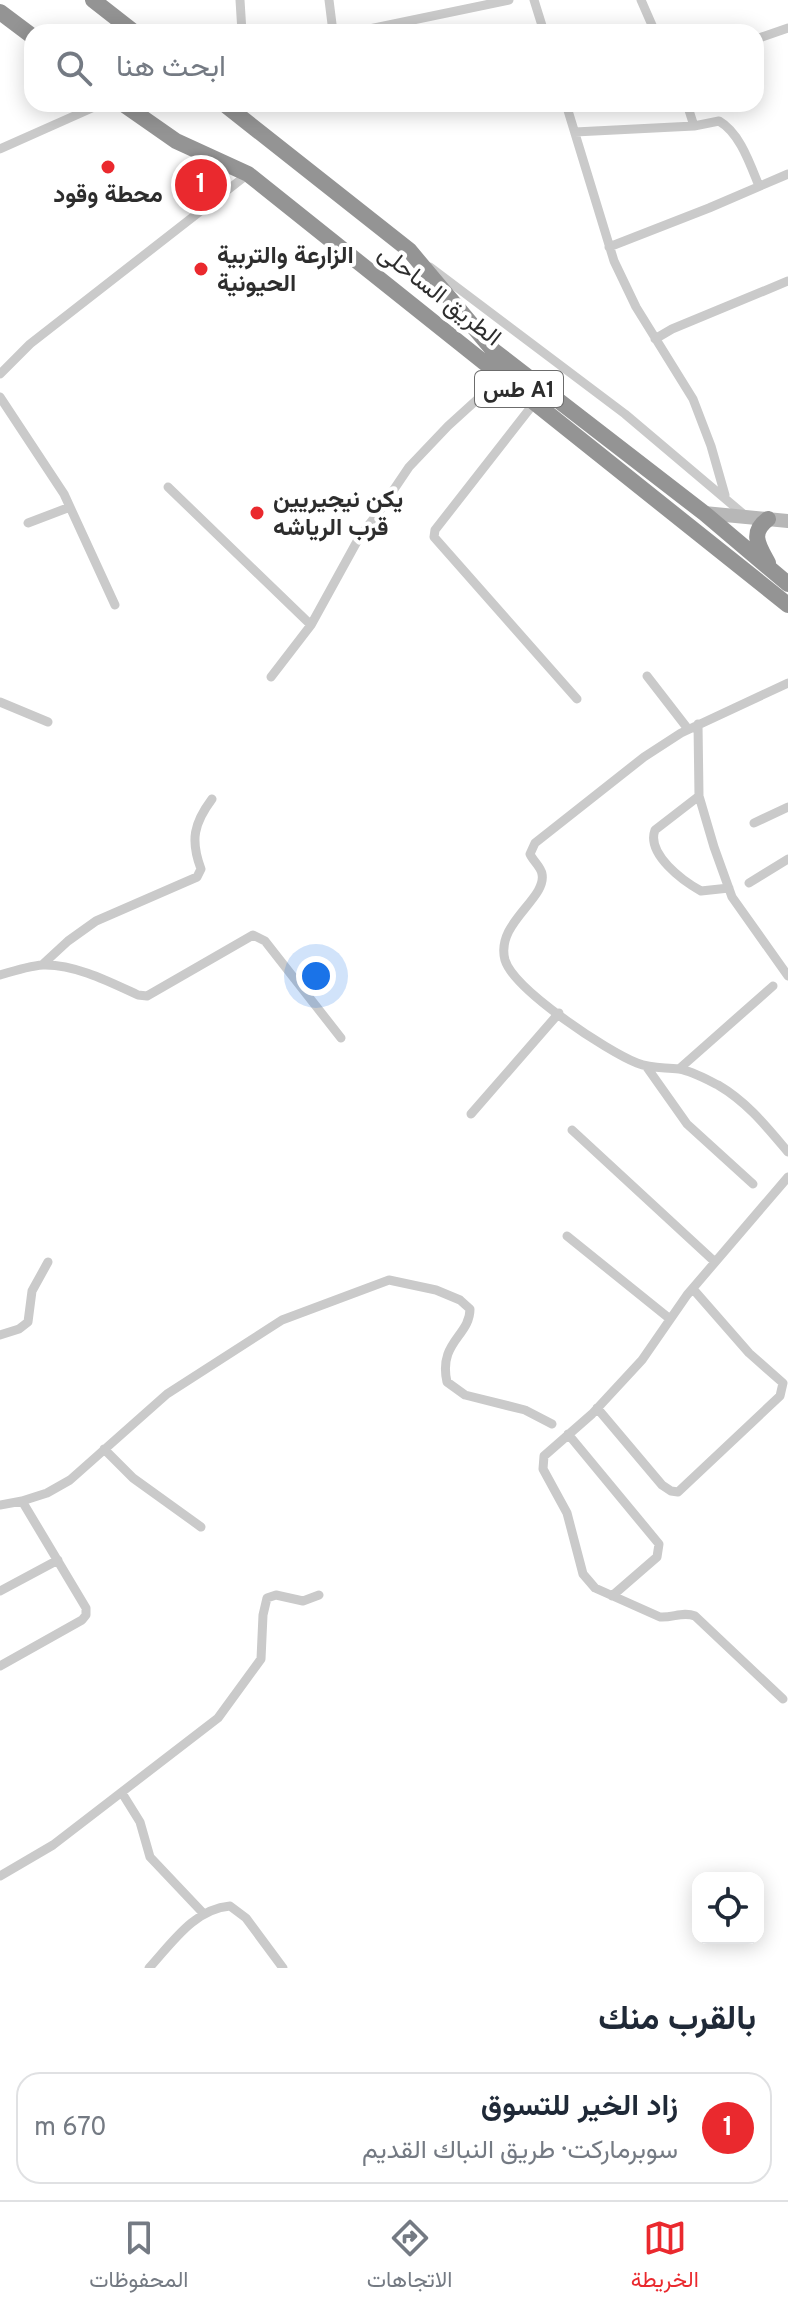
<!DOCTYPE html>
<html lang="ar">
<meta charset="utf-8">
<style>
body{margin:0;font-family:Overpass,Vazirmatn,sans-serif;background:#f6f6f7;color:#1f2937;direction:rtl}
.controls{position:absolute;right:24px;bottom:24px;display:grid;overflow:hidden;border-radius:16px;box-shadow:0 4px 20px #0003}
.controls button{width:72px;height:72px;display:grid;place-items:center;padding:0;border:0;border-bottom:2px solid #e0e1e3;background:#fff;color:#1f2937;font:40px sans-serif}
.you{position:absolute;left:316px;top:976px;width:28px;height:28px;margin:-20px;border:6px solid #fff;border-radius:50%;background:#1a73e8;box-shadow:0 0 0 12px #1a73e833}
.badge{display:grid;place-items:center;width:52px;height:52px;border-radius:50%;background:#ea292e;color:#fff;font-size:26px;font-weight:700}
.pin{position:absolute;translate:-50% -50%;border:4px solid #fff;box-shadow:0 2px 8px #0006}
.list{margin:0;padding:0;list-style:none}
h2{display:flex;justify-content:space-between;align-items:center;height:104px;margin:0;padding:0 32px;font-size:34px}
h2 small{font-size:26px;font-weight:400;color:#747a83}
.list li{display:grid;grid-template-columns:52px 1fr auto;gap:24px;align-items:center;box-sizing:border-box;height:112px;margin:0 16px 16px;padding:0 16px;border:2px solid #e0e1e3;border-radius:24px}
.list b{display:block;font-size:30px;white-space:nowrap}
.list p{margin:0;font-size:26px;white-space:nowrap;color:#747a83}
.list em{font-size:26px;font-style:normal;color:#747a83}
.icon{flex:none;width:44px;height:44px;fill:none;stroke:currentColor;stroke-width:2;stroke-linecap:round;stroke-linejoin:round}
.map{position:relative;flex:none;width:788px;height:1968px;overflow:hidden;direction:ltr}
.search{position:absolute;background:#fff;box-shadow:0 4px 20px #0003;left:24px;right:24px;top:24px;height:88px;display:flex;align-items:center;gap:20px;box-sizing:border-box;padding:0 28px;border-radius:24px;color:#747a83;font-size:30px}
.sheet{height:232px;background:#fff}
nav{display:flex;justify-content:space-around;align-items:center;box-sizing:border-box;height:112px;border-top:2px solid #e0e1e3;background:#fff;font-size:22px;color:#747a83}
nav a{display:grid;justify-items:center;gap:4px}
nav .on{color:#ea292e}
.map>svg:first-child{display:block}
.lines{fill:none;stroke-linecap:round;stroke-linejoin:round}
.street{stroke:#cacaca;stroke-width:9}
.secondary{stroke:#b7b7b7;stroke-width:14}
.highway{stroke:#949494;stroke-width:16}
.poi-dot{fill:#ea292e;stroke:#fff;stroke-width:3}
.labels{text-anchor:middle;stroke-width:8;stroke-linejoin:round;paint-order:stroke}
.shield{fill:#fff;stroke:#6c6c6c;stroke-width:2}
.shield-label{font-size:22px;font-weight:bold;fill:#2d2d2d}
.poi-label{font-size:24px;font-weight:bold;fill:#2d2d2d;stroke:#fff;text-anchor:start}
.street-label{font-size:24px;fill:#2d2d2d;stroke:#fff}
</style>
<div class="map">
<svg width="788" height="1968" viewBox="0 0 788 1968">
<rect width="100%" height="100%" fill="#fff"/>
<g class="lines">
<path class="street" d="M 240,0 L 242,32
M 329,0 L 333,32
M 534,0 L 544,32
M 641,0 L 655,32
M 355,32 L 509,0
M 756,39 L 788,28
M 566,104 L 614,261 L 636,307 L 693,399 L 711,446 L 725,495
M 687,104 L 694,126 L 719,121 C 740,133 750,164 759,186
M 575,132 L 694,126
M 0,149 L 101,104
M 609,247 L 709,208 L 788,174
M 430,267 L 625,414 L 748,518
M 655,339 L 672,329 L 788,281
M 0,374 L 30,344 L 248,174
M 0,397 L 64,494 L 115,605
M 535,402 L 435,530 L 434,537 L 577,699
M 168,487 L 311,625
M 28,523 L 70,507
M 647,676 L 688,729
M 271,677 L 311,625 L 360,536 L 378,513 L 409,467 L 448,426 L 503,376
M 788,683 L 681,733 L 644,757 L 535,843 L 530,854 C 533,861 541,867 542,874 C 547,899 495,923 505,960 C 514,990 607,1051 637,1063 C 652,1069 664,1067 679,1069 C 692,1071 706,1079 718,1085 C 747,1102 766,1126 788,1152
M 0,702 L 48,722
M 698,724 L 699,796 L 714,847 L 732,897 L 788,976
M 699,796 L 655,830 C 646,854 683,881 701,891 L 729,888
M 754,823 L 788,807
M 749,883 L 788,859
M 42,965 L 68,941 L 96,921 L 197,877 L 201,869 C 190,840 194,823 212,799
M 0,975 C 13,971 29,966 43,965 C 75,964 110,982 138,995 L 147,996 L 253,935 L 265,941 L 341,1038
M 646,1066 L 687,1124 L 753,1184
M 679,1069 L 773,986
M 471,1114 L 559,1013
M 572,1130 L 715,1262
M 567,1236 L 670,1319
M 0,1335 L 19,1329 L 28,1322 L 32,1291 L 48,1262
M 597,1408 L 662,1485 L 671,1491 L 678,1492 L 780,1396 L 783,1383 L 749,1353 L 693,1289
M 568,1434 L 659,1544 L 657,1557 L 612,1596
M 104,1449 L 133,1478 L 201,1527
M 22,1501 L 47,1493 L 70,1480 L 167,1394 L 282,1320 L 389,1280 L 436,1290 L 460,1300 L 470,1309 C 470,1336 438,1342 447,1382 L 465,1395 L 525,1410 L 552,1424
M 0,1505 L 22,1501 L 86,1608 L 86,1615 L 82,1620 L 0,1666
M 0,1591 L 58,1560
M 783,1699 L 695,1616 C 683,1611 673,1618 660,1617 L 595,1588 L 583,1574 L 567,1513 L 543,1469 L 544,1456 L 592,1414 L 642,1360 L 687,1295 L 788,1177
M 122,1793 L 140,1822 L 150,1857 L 203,1913
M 0,1876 L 53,1845 L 218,1718 L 261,1659 L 263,1615 L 267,1598 L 276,1595 L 303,1601 L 319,1595
M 149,1968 C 172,1943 194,1909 230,1906 L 246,1918 L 283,1968"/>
<path class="secondary" d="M 704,513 L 788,521"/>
<path class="highway" d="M 93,0 L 134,32
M 0,12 L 32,36
M 123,104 L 176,141 L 248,174 L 788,605
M 224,104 L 409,250 L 493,350 L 704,513 L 788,584
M 768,519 C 749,533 759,546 768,563"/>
</g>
<g class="poi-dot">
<circle cx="108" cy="167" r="8"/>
<circle cx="201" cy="269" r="8"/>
<circle cx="257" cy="513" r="8"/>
</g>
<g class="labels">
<rect class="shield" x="475" y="371" width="88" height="36" rx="6"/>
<g class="shield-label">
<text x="519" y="397">طس A1</text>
</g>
<g class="poi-label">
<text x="108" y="202" text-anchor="middle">محطة وقود</text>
<text x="217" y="263">الزارعة والتربية<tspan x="217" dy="28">الحيونية</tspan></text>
<text x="273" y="507">يكن نيجيريين<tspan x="273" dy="28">قرب الرياشه</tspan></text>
</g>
<g class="street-label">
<text transform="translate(440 295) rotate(38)" y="8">الطريق الساحلى</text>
</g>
</g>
</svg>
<div class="controls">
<button><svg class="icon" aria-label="locate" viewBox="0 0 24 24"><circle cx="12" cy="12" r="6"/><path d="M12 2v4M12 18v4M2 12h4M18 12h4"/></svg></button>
</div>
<div class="you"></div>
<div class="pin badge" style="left:201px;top:185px">1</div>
<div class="search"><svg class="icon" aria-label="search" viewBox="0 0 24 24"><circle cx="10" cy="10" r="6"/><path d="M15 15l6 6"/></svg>ابحث هنا</div>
</div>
<section class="sheet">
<h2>بالقرب منك<small></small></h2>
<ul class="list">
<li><span class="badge">1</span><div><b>زاد الخير للتسوق</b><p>سوبرماركت · طريق النباك القديم</p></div><em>670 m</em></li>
</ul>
</section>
<nav>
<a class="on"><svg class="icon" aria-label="map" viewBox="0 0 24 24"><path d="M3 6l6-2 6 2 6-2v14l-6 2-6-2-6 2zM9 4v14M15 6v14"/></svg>الخريطة</a>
<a><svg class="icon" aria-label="directions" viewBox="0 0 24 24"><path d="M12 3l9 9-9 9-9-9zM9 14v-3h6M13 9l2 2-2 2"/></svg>الاتجاهات</a>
<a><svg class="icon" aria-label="saved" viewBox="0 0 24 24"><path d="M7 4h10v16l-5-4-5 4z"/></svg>المحفوظات</a>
</nav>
